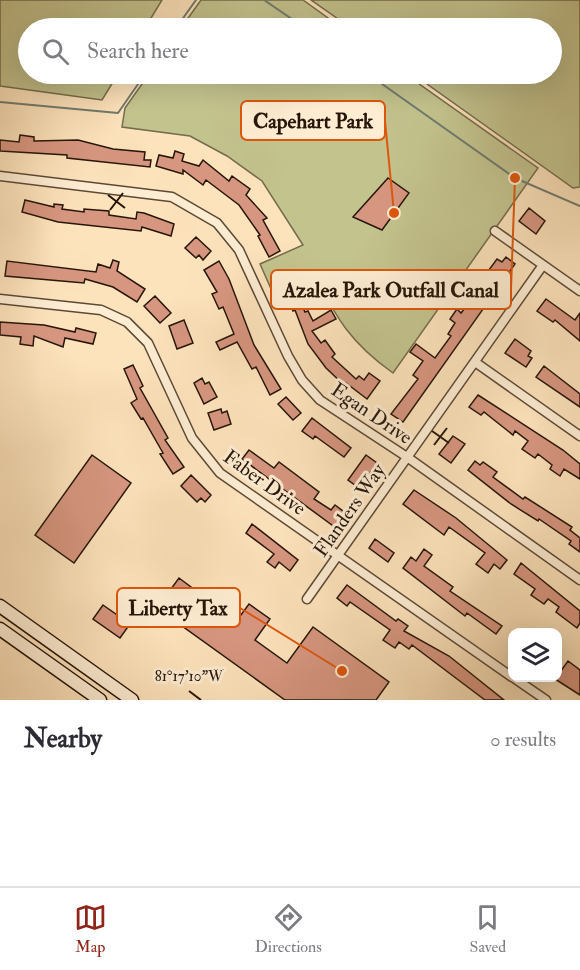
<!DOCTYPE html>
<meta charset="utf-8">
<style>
body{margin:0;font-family:"IM FELL Double Pica",serif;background:#f7f7f7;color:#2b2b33}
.controls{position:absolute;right:18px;bottom:18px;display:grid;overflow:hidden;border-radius:12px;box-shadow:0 6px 24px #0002}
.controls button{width:54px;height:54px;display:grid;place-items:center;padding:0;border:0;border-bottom:2px solid #e1e1e2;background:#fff;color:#2b2b33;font:30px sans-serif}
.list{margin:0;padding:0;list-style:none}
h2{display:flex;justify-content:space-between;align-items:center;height:78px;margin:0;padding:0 24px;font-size:26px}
h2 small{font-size:20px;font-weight:400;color:#7c7c81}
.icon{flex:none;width:33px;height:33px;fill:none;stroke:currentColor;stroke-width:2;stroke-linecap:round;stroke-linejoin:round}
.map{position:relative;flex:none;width:580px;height:700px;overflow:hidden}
.search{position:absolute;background:#fff;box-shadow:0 6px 24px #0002;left:18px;right:18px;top:18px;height:66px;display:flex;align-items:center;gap:15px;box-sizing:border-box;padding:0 21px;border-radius:33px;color:#7c7c81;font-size:22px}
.sheet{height:186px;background:#fff}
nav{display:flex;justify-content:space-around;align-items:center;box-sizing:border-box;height:84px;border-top:2px solid #e1e1e2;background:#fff;font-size:16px;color:#7c7c81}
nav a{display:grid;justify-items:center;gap:3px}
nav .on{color:#8f2418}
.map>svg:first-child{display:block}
.green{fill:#c3c38e;stroke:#746c4c;stroke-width:1.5}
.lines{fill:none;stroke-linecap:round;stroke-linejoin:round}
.stream{stroke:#6f7b6e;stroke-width:2}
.building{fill:#d79680;stroke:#261609;stroke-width:1.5}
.street-casing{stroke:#5c4936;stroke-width:11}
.secondary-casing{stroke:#261609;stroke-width:15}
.street{stroke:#feedd3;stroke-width:8}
.secondary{stroke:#feedd3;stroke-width:12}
.ticks{fill:none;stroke:#261609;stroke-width:2}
.labels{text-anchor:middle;stroke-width:6;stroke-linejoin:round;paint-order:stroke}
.street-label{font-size:20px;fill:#261609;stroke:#feedd3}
.ticks-label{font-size:15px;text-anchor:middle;fill:#261609;stroke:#feedd3;stroke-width:6;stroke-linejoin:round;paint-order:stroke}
.leader{fill:none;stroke:#de560c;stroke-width:2}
.callout-dot{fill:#de560c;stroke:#feedd3;stroke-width:2}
.callout{fill:#feedd3;stroke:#de560c;stroke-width:2}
.callout-label{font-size:21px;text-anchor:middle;font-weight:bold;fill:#261609}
</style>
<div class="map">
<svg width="580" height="700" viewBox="0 0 580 700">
<rect width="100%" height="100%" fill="#fde3bc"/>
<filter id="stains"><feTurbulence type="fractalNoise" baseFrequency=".00333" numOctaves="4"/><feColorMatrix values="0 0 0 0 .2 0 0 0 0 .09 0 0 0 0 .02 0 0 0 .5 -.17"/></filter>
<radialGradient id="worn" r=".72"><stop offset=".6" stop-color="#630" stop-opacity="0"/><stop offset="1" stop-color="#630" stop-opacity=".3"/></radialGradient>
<path class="green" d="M 0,0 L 162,0 L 145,28 L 28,28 L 28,74 L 118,74 L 102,100 L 0,86 Z
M 201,0 L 303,0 L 342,28 L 181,28 Z
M 311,0 L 580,0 L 580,187 L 573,188 L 413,74 L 552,74 L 552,28 L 351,28 Z
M 149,74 L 405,74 L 538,168 L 393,373 C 352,344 335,318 315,273 L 272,291 L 260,264 L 303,245 L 262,181 L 227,156 L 190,136 L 122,127 L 125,108 Z"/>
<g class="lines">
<path class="stream" d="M 264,0 L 305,28
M 176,28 L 196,0
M 368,74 L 515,178 L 580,206
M 0,102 L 118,113 L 145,74"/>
</g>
<path class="building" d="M 20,135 L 34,137 L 34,141 L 78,140 L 113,149 L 145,152 L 144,160 L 151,160 L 150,167 L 67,158 L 67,155 L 0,151 L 0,140 L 19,142 Z
M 175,151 L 184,154 L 182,161 L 199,166 L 203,160 L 229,181 L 232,176 L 250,189 L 246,195 L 267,218 L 263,220 L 280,251 L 269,257 L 258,236 L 260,235 L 239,205 L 206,180 L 203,185 L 183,170 L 183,174 L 156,166 L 159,155 L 173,158 Z
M 388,178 L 409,193 L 382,230 L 353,217 Z
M 25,200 L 54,207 L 54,204 L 63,205 L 62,209 L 84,212 L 84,209 L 109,211 L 109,215 L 136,219 L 137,212 L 144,213 L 174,224 L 171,236 L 142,227 L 141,231 L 58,222 L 22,212 Z
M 529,208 L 545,221 L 536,234 L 519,221 Z
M 196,237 L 211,251 L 203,260 L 199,255 L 196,258 L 185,248 Z
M 506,257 L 515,264 L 403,422 L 391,414 L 418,379 L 413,375 L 423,361 L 410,352 L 416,344 L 435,358 L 451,336 L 448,334 L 455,323 L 450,319 L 457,309 L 461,313 L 490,276 L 486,274 L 497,259 L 502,262 Z
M 113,260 L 119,262 L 117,271 L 145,289 L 137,302 L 113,287 L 85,279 L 84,283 L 5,276 L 7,261 L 96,272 L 98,264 L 110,268 Z
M 219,261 L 229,279 L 254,345 L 281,389 L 270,395 L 256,367 L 252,369 L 237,342 L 220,350 L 216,342 L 234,334 L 223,307 L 219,309 L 212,294 L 217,292 L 204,270 Z
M 293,285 L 305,312 L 308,311 L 313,321 L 331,310 L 336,319 L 312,331 L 321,343 L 325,340 L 335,354 L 332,357 L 356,379 L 359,376 L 364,380 L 369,373 L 380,381 L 367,399 L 346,383 L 344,385 L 326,368 L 308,344 L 295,310 L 293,311 L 283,289 Z
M 155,296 L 171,313 L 160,323 L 144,306 Z
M 546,299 L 575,320 L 580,313 L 580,341 L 555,320 L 553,322 L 537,311 Z
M 184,320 L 193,343 L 177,349 L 169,326 Z
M 0,322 L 44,325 L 75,332 L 76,328 L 96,333 L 93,344 L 65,338 L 63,347 L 34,336 L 33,346 L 20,344 L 21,337 L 0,335 Z
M 515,339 L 531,351 L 528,356 L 532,358 L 526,367 L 505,353 Z
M 133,365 L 143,386 L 140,388 L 168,438 L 165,440 L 184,467 L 173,474 L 160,454 L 163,453 L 143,418 L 141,419 L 131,403 L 137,399 L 124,369 Z
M 544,366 L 580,394 L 580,407 L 536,377 Z
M 202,378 L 205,384 L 209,382 L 217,397 L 204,404 L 194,383 Z
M 478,395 L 563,450 L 580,464 L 580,479 L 564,469 L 560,476 L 550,469 L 552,465 L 538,454 L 535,458 L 522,449 L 528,441 L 515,431 L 513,435 L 484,412 L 481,415 L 469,407 Z
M 286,397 L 301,413 L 293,420 L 278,404 Z
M 221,409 L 222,413 L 227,411 L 231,424 L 214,430 L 208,413 Z
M 312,418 L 351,448 L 344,457 L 315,436 L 313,439 L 302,431 Z
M 453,436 L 465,444 L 451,463 L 439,454 Z
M 249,450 L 274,468 L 279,462 L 319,492 L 314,499 L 331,510 L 335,505 L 347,514 L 336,528 L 242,459 Z
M 92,455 L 131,483 L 74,563 L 35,535 Z
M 366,455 L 377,463 L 359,488 L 348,480 Z
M 475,461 L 480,465 L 483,462 L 497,472 L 493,477 L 523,499 L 525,497 L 572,527 L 570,530 L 580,538 L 580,552 L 569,544 L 571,541 L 539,519 L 538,521 L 511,504 L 468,470 Z
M 191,475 L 211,495 L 205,502 L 201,498 L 197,502 L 181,486 Z
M 414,490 L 456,518 L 507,560 L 500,569 L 494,564 L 488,573 L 476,564 L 485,553 L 449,527 L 444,535 L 403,504 Z
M 252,524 L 298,560 L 290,571 L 279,562 L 275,568 L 267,562 L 274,554 L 246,533 Z
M 375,539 L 394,553 L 388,562 L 369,548 Z
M 424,549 L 432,555 L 424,566 L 453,587 L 450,591 L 502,626 L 496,634 L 467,613 L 465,616 L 403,568 L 411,557 L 416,561 Z
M 521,563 L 580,611 L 580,623 L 577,628 L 556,612 L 559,607 L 548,599 L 544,604 L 531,595 L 535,589 L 514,574 Z
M 179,578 L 199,593 L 197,596 L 235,623 L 249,604 L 270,619 L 255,640 L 287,663 L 313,627 L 389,682 L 376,700 L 285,700 L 157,608 Z
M 347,585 L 396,621 L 398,619 L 408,626 L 404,631 L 449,656 L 504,700 L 485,700 L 412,645 L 409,649 L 399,642 L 395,648 L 383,640 L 390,630 L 350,602 L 347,606 L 337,598 Z
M 103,605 L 130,624 L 120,638 L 93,619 Z
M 568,661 L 580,670 L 580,695 L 555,679 Z"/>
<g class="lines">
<defs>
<path id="street" d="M 0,176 L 172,197 L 217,223 L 239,250 L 288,356 L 302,380 L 320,400 L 407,457 L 580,580
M 495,231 L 580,291
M 0,299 L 101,310 L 127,322 L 148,343 L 192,438 L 220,473 L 512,677
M 475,362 L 580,436
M 307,599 L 543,265
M 514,678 L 546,700"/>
<path id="secondary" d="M 0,606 L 132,700
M 0,629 L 100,700"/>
</defs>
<use href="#street" class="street-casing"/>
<use href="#secondary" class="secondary-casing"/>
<use href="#street" class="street"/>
<use href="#secondary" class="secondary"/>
</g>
<path class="ticks" d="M 108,195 L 125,208M 110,210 L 123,193M 432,431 L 449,443M 434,445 L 447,428M 189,691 L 201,700"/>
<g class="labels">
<g class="street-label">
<text transform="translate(372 413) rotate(34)" y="7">Egan Drive</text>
<text transform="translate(265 482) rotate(36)" y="7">Faber Drive</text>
<text transform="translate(349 510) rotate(-55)" y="7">Flanders Way</text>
</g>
</g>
<g class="ticks-label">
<text x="189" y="681">81°17'10"W</text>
</g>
<path class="leader" d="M394 213L385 121M515 178L511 289M342 671L240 608"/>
<g class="callout-dot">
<circle cx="394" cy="213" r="6"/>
<circle cx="515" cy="178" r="6"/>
<circle cx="342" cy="671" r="6"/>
</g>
<g class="callout">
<rect x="241" y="101" width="144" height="39" rx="6"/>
<rect x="271" y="270" width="240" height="39" rx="6"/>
<rect x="117" y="588" width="123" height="39" rx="6"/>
</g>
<g class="callout-label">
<text x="313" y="128">Capehart Park</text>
<text x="391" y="297">Azalea Park Outfall Canal</text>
<text x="178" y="615">Liberty Tax</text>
</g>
<rect width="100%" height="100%" filter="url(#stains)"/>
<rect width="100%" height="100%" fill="url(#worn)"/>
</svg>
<div class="controls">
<button><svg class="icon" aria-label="layers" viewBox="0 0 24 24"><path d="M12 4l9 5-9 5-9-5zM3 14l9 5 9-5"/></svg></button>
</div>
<div class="search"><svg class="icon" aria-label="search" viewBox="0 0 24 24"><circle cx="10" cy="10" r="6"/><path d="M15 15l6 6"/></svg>Search here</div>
</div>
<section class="sheet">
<h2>Nearby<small>0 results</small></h2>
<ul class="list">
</ul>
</section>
<nav>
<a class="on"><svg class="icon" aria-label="map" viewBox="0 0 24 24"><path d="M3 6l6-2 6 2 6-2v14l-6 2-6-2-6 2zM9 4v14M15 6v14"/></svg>Map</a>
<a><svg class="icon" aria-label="directions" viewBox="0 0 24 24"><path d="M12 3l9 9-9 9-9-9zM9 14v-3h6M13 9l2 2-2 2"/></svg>Directions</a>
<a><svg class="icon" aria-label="saved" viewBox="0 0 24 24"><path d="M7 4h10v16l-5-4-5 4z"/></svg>Saved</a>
</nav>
